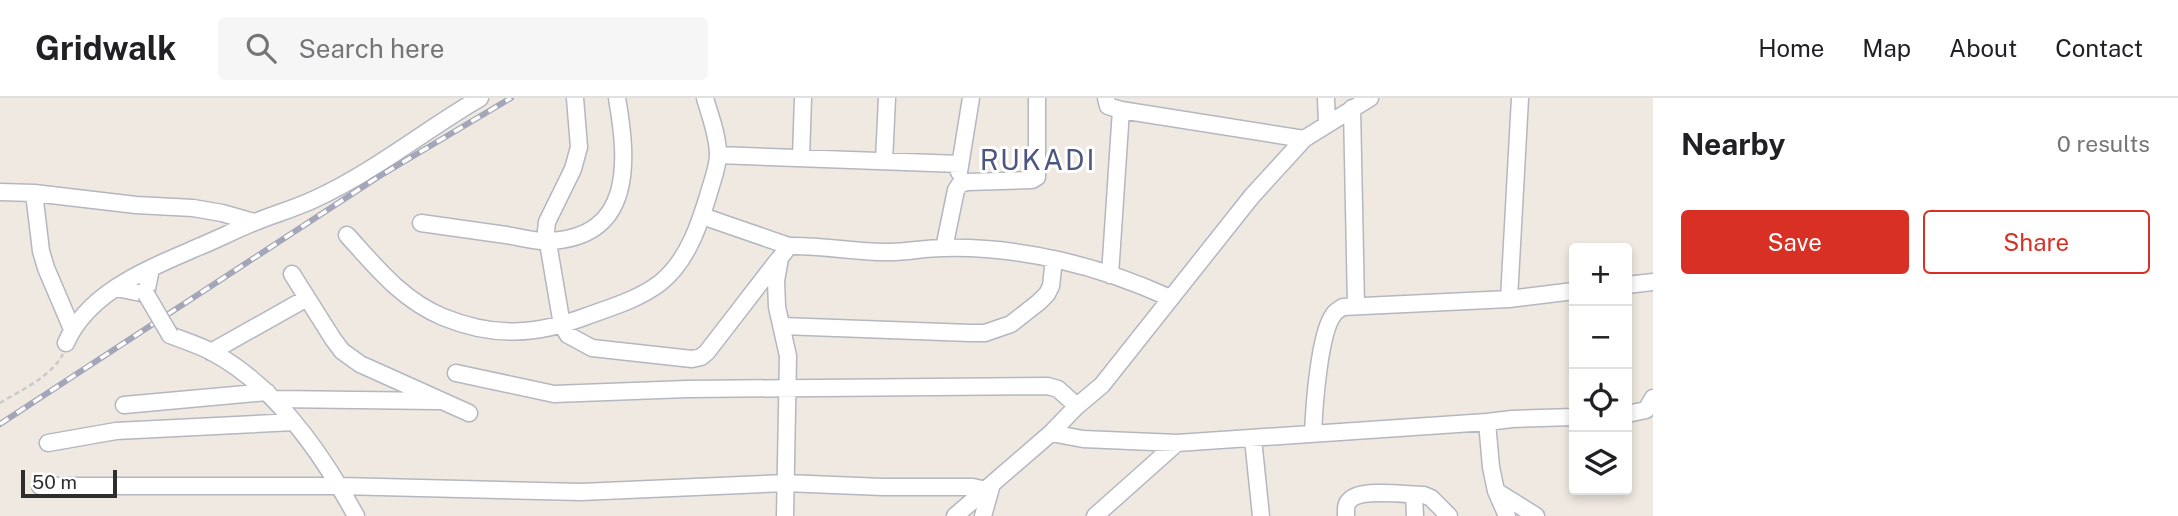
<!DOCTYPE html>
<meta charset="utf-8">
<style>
body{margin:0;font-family:"Public Sans",sans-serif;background:#f6f6f6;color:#202124}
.controls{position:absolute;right:21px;bottom:21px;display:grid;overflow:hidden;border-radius:7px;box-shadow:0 4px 10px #0003}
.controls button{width:63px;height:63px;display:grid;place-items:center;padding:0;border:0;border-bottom:2px solid #e0e0e0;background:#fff;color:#202124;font:35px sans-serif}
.scale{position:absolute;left:21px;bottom:18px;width:96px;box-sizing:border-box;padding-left:7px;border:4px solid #2e2e2e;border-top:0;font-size:19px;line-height:24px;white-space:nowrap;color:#2e2e2e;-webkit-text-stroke:5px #fff;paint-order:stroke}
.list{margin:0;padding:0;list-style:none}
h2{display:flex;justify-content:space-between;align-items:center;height:91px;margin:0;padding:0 28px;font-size:30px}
h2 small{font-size:23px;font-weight:400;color:#757577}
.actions{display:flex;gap:14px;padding:21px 28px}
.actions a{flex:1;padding:16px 0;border:2px solid #d93025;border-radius:7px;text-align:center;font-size:24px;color:#d93025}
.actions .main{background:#d93025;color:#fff}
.icon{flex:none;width:38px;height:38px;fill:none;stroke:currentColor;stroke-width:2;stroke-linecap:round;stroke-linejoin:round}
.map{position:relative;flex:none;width:1653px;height:418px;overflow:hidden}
header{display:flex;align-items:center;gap:42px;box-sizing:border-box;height:98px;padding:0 35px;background:#fff;border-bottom:2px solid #e0e0e0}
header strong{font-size:33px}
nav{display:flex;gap:38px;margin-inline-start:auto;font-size:24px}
.search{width:490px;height:63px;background:#f6f6f6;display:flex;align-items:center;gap:18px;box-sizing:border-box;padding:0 24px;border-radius:7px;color:#757577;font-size:26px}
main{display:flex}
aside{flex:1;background:#fff}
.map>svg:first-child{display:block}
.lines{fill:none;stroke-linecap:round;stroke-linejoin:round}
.minor-casing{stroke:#b4b7c1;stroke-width:19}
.path{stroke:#c9c9c9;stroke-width:2.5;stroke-dasharray:5 3.5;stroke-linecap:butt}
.minor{stroke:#fff;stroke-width:16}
.rail-casing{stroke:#a3a6b8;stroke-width:6}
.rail{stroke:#fff;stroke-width:3.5;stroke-dasharray:10;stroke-linecap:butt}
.minor-bridge-casing{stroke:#b4b7c1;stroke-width:19;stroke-linecap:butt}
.minor-bridge{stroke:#fff;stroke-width:16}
.labels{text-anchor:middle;stroke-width:6;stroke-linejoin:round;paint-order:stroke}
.quarter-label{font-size:28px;letter-spacing:2px;fill:#4d5680;stroke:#fff}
</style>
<header>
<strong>Gridwalk</strong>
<div class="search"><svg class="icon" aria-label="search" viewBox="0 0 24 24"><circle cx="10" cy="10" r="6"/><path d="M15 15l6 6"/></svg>Search here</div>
<nav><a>Home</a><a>Map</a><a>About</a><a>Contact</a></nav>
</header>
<main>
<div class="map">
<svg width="1653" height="418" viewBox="0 0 1653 418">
<rect width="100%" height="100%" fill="#efe9e1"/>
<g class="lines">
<defs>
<path id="minor" d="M 575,0 L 579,49 L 573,71 L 547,124 L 546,133 L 562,227 L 568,237 L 592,250 L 692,261 L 701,259 L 707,254 L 778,162
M 1106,0 L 1108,8 L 1121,12 L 1304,41
M 1326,0 L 1327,25
M 1352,10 L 1356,207
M 718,57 L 960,66
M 801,60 L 803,0
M 884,63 L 887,0
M 959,74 L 971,0
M 0,94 L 34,95 L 136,107 L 193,110 L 222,115 L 254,124
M 34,95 L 41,153 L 46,170 L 72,231
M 702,118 L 789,148
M 421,125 C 449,129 478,133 506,137 C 520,139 535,144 549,143 C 634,139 628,63 617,0
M 347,137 C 376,169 402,202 443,219 C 494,240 537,237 587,218 C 612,209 639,201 660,185 C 689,162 701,122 711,88 C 714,78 718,67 718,57 C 718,37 710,18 705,0
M 944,150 L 956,92 L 960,86 L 967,84 L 1032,82 L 1037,79 L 1037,0
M 292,176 L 333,241 L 342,253 L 360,266 L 469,315
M 1110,177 L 1121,12
M 1627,187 L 1653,184
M 116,190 L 146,196 L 151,170
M 1509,201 L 1520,0
M 782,228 L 970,235 L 985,235 L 1011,226 L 1039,204 L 1047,196 L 1051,188 L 1054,161
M 170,237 C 183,242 198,247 210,253 C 274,286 323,357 356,418
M 66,245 C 88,194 148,171 196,150 C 216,142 235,132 255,124 C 275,116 296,110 315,101 C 374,74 425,32 480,0
M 211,254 L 307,200
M 456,275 L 554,296 L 687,291 L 1048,288 L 1058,291 L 1077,308
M 275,301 L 437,303
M 124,307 L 267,294
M 1627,316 L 1646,312 L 1653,300
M 1051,335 L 1083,341 L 1177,345 L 1487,324
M 1313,336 C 1314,311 1319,234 1334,216 C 1336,213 1340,211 1343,209 L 1509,201 L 1574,193
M 1253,341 L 1261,418
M 48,345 L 116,333 L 294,324
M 40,388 L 340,388 L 581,394 L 785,385 L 883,389 L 973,389 L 985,392
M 1496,393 L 1536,418
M 1414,397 L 1415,418
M 785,418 L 788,258 L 777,209 L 776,183 L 780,160 L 789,148 C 823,147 857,155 890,154 C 908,154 925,150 943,150 C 1021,148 1100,168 1170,200
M 955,418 L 1051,335 L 1077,308 L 1102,287 L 1252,98 L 1304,41 L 1370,0
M 983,418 L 992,386
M 1095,418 L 1177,345
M 1346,418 C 1346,412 1345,406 1350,402 C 1361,390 1408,397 1424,397 L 1431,400 L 1449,418
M 1507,418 L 1496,393 L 1491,369 L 1487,324 L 1512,321 L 1574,319"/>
</defs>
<use href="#minor" class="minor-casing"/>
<path class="path" d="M 0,305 C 21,292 51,279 63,256"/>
<use href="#minor" class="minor"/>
<defs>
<path id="rail" d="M 0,326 L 378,79 L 511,0"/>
</defs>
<use href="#rail" class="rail-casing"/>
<use href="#rail" class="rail"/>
<defs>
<path id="minor-bridge" d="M 146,196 L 170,237"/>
</defs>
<use href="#minor-bridge" class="minor-bridge-casing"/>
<use href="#minor-bridge" class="minor-bridge"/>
</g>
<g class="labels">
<g class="quarter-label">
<text x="1038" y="72">RUKADI</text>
</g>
</g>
</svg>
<div class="controls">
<button>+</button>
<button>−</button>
<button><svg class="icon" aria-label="locate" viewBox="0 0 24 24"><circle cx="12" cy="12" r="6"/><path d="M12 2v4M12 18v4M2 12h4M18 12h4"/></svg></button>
<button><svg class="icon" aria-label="layers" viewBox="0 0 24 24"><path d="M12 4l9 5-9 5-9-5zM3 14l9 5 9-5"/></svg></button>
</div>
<div class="scale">50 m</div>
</div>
<aside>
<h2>Nearby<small>0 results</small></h2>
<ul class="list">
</ul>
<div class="actions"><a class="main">Save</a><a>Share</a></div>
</aside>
</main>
